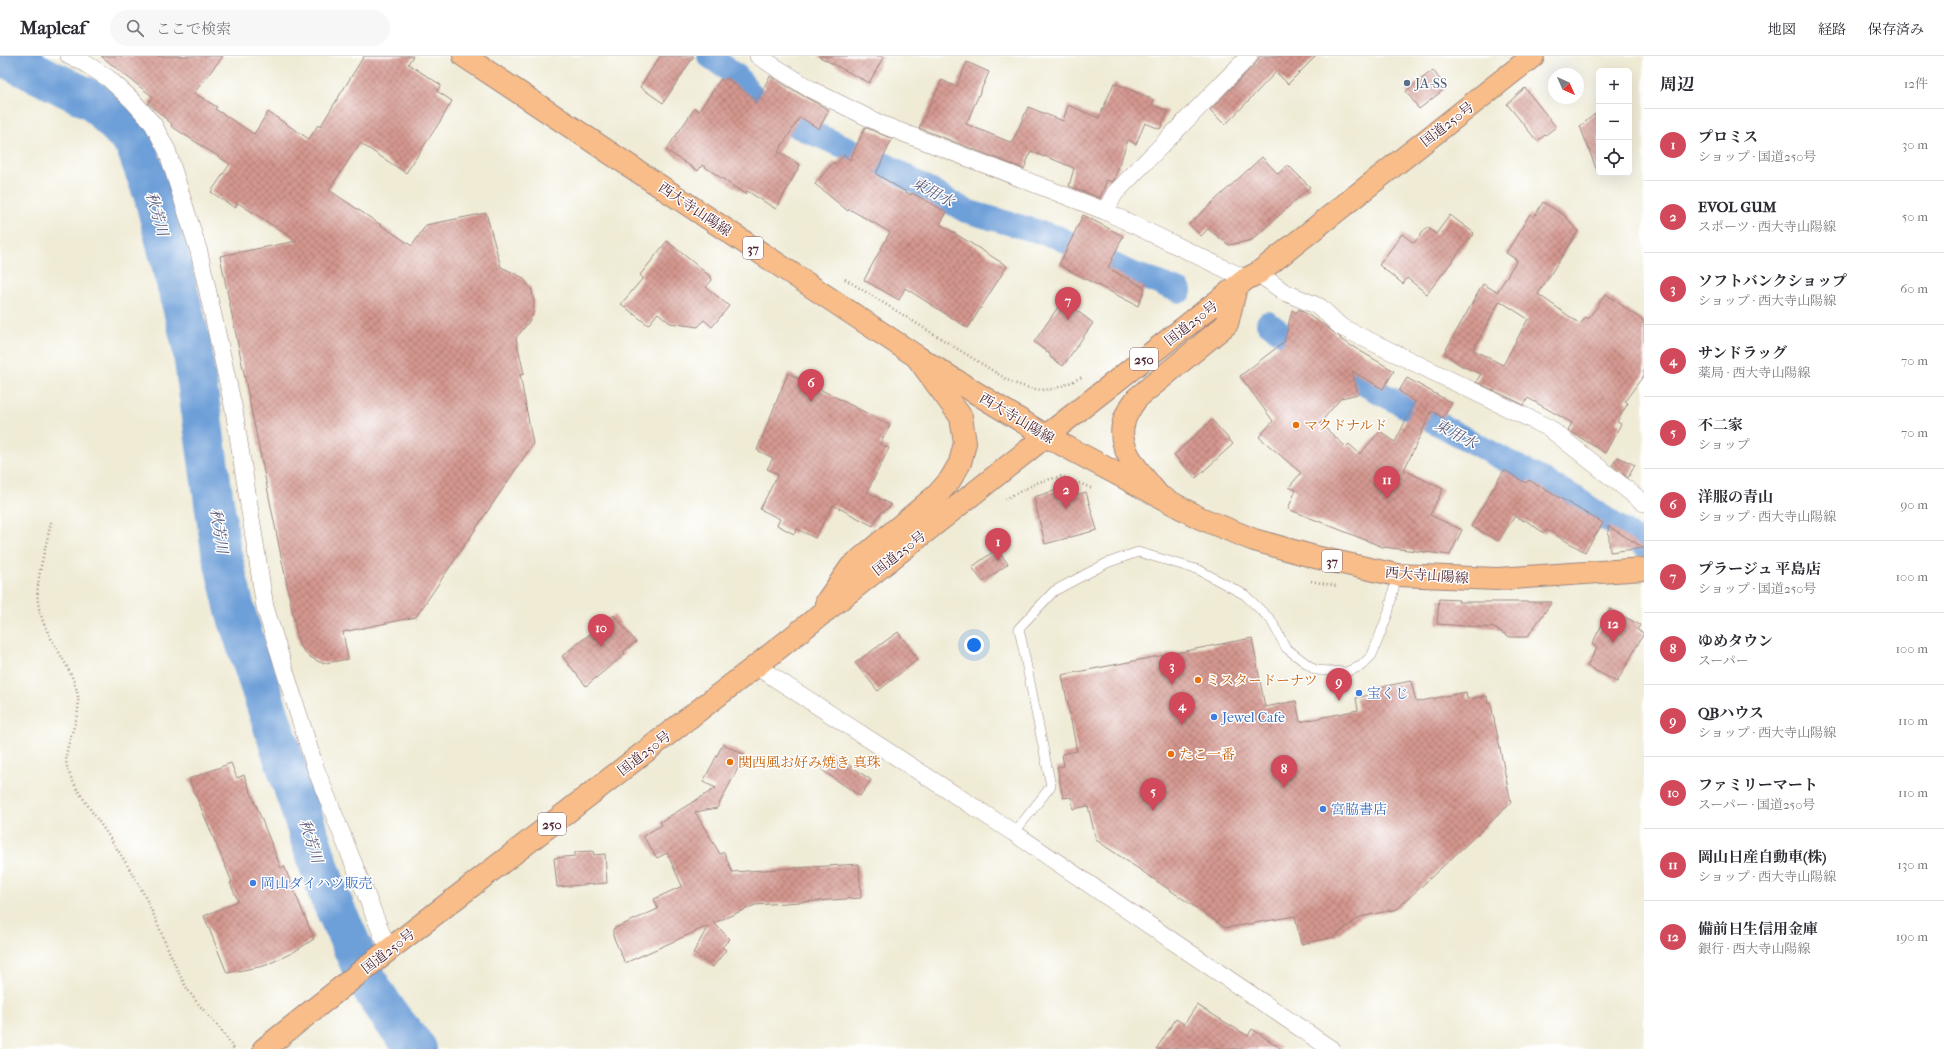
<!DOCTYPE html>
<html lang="ja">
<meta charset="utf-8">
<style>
body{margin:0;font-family:"IM FELL French Canon","Noto Serif JP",serif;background:#f7f7f7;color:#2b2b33}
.controls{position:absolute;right:12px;top:12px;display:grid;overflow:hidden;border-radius:6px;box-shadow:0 4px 16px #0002}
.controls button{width:36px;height:36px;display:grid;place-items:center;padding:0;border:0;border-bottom:1px solid #e1e1e2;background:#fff;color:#2b2b33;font:20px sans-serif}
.compass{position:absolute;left:1548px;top:12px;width:36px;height:36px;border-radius:50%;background:#fff;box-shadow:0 4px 16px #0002;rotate:135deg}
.you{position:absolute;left:974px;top:589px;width:14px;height:14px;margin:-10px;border:3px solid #fff;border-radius:50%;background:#1a73e8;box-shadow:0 0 0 6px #1a73e833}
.badge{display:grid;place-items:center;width:26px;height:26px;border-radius:50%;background:#d1495b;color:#fff;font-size:13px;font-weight:700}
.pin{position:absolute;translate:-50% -33px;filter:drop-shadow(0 1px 2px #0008)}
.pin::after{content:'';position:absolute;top:21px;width:14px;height:12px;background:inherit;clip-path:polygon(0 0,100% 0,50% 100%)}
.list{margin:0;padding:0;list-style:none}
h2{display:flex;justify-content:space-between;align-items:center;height:52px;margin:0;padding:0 16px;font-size:17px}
h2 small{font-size:13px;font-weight:400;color:#7c7c81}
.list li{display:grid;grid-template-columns:26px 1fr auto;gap:12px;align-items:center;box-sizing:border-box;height:72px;padding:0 16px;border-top:1px solid #e1e1e2}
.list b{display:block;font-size:15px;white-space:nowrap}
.list p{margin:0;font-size:13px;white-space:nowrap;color:#7c7c81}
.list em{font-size:13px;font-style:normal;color:#7c7c81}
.icon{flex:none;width:22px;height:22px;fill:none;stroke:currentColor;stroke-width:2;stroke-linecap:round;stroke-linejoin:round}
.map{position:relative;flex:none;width:1644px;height:993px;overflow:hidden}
header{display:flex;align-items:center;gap:24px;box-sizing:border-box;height:56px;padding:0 20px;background:#fff;border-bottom:1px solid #e1e1e2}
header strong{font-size:19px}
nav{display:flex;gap:22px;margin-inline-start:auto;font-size:14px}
.search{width:280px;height:36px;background:#f7f7f7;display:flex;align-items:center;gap:10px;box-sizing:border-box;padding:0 14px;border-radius:22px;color:#7c7c81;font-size:15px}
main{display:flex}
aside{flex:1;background:#fff}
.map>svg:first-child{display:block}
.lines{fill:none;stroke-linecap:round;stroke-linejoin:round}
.canal{stroke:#6d9fd8;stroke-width:24}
.river{stroke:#6d9fd8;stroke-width:40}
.building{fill:url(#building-cross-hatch);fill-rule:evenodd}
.service-casing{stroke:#9c8580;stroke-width:10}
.minor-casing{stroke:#9c8580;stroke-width:18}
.primary-casing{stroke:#9c8580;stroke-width:24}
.trunk-casing{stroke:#9c8580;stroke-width:24}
.path{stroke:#9c8580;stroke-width:2.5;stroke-dasharray:1 3;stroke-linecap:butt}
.service{stroke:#fff;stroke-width:9}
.minor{stroke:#fff;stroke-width:17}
.primary{stroke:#f8bd88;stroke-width:22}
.trunk{stroke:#f8bd88;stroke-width:22}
.service-dot{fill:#5c6f8a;stroke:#fff;stroke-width:1.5}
.food-dot{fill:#e8710a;stroke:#fff;stroke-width:1.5}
.shop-dot{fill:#3f7fe0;stroke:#fff;stroke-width:1.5}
.labels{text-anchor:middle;stroke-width:3;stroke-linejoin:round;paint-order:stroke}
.shield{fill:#fff;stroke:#80626b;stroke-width:1}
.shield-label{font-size:13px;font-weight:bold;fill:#4a1f2b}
.service-label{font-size:14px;fill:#4e5e75;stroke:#fff;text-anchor:start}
.street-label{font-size:14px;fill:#4a1f2b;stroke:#fff}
.food-label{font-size:14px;fill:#c56008;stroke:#fff;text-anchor:start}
.shop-label{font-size:14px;fill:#366cbe;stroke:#fff;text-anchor:start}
.water-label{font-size:15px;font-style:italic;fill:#5a5979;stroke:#fff}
</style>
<header>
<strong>Mapleaf</strong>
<div class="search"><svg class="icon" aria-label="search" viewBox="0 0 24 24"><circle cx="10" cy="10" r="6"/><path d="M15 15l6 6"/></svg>ここで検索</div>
<nav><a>地図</a><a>経路</a><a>保存済み</a></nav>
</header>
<main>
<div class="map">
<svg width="1644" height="993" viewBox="0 0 1644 993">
<defs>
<pattern id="building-cross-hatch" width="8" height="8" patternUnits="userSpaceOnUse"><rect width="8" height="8" fill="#d4978f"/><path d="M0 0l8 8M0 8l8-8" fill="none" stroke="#ae7b75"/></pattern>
</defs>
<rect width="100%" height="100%" fill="#fff"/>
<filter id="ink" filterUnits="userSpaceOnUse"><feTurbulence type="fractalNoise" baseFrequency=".025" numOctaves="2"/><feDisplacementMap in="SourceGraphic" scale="8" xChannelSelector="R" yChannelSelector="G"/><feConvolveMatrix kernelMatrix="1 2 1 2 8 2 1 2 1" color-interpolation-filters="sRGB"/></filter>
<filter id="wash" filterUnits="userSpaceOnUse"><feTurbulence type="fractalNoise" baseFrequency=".012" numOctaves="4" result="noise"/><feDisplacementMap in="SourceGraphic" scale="16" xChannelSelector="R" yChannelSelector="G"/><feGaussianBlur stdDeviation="0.9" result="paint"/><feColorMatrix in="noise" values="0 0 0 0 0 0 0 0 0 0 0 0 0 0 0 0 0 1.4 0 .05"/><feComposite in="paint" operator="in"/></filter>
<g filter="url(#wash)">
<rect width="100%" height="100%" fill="#efebd5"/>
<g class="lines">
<path class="canal" d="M 709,0 L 737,20 L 764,56 L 886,109 L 966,155 L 1057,181 L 1126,215 L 1180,235
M 1268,267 L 1319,304 L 1574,441 L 1644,489"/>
<path class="river" d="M 2,0 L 94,45 L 134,86 L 154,141 L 191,285 L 221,495 L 236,558 L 328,837 L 370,930 L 392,963 L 417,993"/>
</g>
<g id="blocks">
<path class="building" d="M 101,0 L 223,0 L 194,37 L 217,51 L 215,53 L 254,78 L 268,56 L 309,83 L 318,69 L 320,71 L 364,0 L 413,0 L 408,8 L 441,29 L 437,35 L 452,45 L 441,64 L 406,117 L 360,87 L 329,134 L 412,190 L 426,169 L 486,157 L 501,211 L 522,221 L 531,232 L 534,245 L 533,258 L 528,267 L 516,282 L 524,318 L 520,319 L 533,388 L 416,561 L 343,576 L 348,603 L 326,607 L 319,606 L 307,599 L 299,588 L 220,200 L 297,185 L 238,147 L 235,152 L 211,136 L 230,108 L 171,70 L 172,68 L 148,47 L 153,41 Z
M 660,0 L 694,0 L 663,47 L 640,31 Z
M 818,0 L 884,0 L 869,27 Z
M 1260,0 L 1316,0 L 1288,28 L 1276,16 L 1225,69 L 1210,54 L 1256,7 Z
M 967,6 L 989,16 L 966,68 L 1012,87 L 1028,51 L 1063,65 L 1068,49 L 1099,62 L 1114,27 L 1154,44 L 1152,49 L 1168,55 L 1160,73 L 1145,67 L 1136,88 L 1128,84 L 1114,124 L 1112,126 L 1107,124 L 1100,142 L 1069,130 L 1074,112 L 1045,100 L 1044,101 L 1031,95 L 1024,113 L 919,72 L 942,24 L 956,31 Z
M 1433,14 L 1446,32 L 1419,53 L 1406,35 Z
M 770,20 L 805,41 L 829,54 L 819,73 L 800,61 L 778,96 L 800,109 L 776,153 L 747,135 L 745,138 L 702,109 L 698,115 L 666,94 L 695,52 L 699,55 L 721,23 L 723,25 L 726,22 L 757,44 Z
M 1525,32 L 1556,71 L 1537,85 L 1507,48 Z
M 1599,55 L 1599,115 L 1597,115 L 1580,70 Z
M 865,71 L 892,83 L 876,118 L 911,139 L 912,137 L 947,156 L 940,168 L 1007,210 L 968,272 L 905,232 L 899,244 L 864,224 L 890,176 L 849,153 L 848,155 L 815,128 L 834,106 L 836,108 L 844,99 L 850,104 Z
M 1262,101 L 1278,118 L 1288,109 L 1310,131 L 1252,184 L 1229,189 L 1208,173 L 1201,180 L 1189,168 Z
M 1543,146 L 1564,159 L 1578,175 L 1538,238 L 1580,268 L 1586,261 L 1588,263 L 1606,238 L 1644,265 L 1644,319 L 1625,345 L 1628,347 L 1617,366 L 1621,368 L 1605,397 L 1568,374 L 1572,367 L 1528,342 L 1524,349 L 1476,326 L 1481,318 L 1460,309 L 1444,297 L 1483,228 L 1497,236 L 1517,204 L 1506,197 L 1530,158 L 1534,161 ZM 1500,245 L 1528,263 L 1503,309 L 1473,294 Z
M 1083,159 L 1123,180 L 1108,212 L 1145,232 L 1138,250 L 1059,209 Z
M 1450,159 L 1474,177 L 1427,238 L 1407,222 L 1403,228 L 1379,209 L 1402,178 L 1414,187 L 1427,171 L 1436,178 Z
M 667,185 L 711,221 L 712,224 L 706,231 L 729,250 L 712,271 L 704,264 L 698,271 L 670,267 L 658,257 L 648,269 L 621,248 L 643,222 L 640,219 Z
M 1063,244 L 1093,267 L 1063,310 L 1050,301 L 1050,298 L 1034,286 Z
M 1299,253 L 1325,270 L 1341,282 L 1340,283 L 1394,315 L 1383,333 L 1352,315 L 1358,338 L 1341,342 L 1320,367 L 1346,391 L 1349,388 L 1360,398 L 1380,375 L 1395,386 L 1415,346 L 1399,335 L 1407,322 L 1452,347 L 1443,362 L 1432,355 L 1404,414 L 1443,433 L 1430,459 L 1462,474 L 1450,499 L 1383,491 L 1288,453 L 1296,434 L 1289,431 L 1301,417 L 1259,381 L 1273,365 L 1240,320 L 1284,286 L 1292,254 L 1296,257 Z
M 788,317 L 890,369 L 880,388 L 889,392 L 867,436 L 892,449 L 879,458 L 873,470 L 833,449 L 815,482 L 797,473 L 794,478 L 777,469 L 780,463 L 760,453 L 778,418 L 767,413 L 773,402 L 757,394 Z
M 1212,364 L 1233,388 L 1196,422 L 1174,399 Z
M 1618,401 L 1635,409 L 1628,422 L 1612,409 Z
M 1504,414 L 1526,427 L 1529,424 L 1603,467 L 1585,496 L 1547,474 L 1544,477 L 1525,464 L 1524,465 L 1515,460 L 1498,485 L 1471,470 Z
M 1057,434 L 1060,444 L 1086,436 L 1097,474 L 1045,488 L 1034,441 Z
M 1608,470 L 1644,492 L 1610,496 Z
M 997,493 L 1008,508 L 983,526 L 972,511 Z
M 1439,543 L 1459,544 L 1458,546 L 1552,546 L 1527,581 L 1510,581 L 1494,572 L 1437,568 Z
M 1610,553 L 1640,569 L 1637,574 L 1644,577 L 1617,626 L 1587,610 L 1597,592 L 1592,588 Z
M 614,559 L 636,586 L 623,596 L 625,598 L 586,630 L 562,600 Z
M 898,576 L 918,603 L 878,635 L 855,607 Z
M 1252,582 L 1265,651 L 1296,645 L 1300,666 L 1358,654 L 1356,642 L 1373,638 L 1371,633 L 1411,625 L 1416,646 L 1466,636 L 1467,643 L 1487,640 L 1488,648 L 1491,648 L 1511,747 L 1397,853 L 1360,861 L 1334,881 L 1301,888 L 1295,860 L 1226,872 L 1096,784 L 1088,750 L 1073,753 L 1071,741 L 1063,742 L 1057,711 L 1064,710 L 1062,698 L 1077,695 L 1062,619 Z
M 723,688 L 745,699 L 717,752 L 695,756 L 720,798 L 724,796 L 732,816 L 859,808 L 861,842 L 755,849 L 714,867 L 730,883 L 722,891 L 726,894 L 713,911 L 693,897 L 708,870 L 625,907 L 613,880 L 613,873 L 658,853 L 654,843 L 682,830 L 667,797 L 657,802 L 643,780 L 662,769 L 660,766 L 716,732 L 703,726 Z
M 833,698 L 871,724 L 860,740 L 822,714 Z
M 231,707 L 237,722 L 244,719 L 281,812 L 284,810 L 314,883 L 292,897 L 264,910 L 227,917 L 204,860 L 238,845 L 230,827 L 232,826 L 189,723 Z
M 593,795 L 594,799 L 605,798 L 607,827 L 557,831 L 554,802 L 575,800 L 575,796 Z
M 1197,949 L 1248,980 L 1252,973 L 1282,993 L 1156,993 L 1176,963 L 1184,968 Z"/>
</g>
</g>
<g filter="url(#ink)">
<use href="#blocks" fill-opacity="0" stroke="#9c8580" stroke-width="1"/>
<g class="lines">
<defs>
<path id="service" d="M 1014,777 L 1051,730 L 1019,572 L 1054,535 L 1107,507 L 1138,496 L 1199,514 L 1245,539 L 1271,564 L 1286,592 L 1315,614 L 1346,616 L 1361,610 L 1372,599 L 1388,558 L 1397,519"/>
<path id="minor" d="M 69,0 L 80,4 L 108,22 L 132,44 L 153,68 L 167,94 L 199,196 L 234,354 L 265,551 L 315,711 L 383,881 L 391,892
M 758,0 L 810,33 L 883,69 L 1105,155 L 1246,223
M 1105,155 L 1115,137 L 1249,0
M 1258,217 L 1284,236 L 1320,251 L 1341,271 L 1549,372 L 1644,447
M 756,610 L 1014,777 L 1331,993"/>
<path id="primary" d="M 464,0 L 916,300 L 1046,380 L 1200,462 L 1254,484 L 1315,501 L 1397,519 L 1497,523 L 1644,513"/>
<path id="trunk" d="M 1158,439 C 1144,421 1117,395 1123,369 C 1125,359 1131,350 1137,342 L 1227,268 L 1236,231
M 827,545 L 851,511 L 937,439 L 950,424 L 960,407 L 965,387 L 961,361 L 916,300
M 264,993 L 382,899 L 756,610 L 1046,380 L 1246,223 L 1258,217 L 1533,0"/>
</defs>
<use href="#service" class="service-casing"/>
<use href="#minor" class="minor-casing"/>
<use href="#primary" class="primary-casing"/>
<use href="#trunk" class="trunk-casing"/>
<path class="path" d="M 845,223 L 1011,326 C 1044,338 1051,336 1082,321
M 1005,443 L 1039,426 L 1062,420 L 1091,432
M 51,466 C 47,488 35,524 38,546 C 42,580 72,607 78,640 C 82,666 60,692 68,714 C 74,731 87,748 97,763 C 111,783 124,803 136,824 C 155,856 165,890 182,923 C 190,940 202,952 214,966 C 222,974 228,984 234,993
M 1311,525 L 1337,530"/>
<use href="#service" class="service"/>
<use href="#minor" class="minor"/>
<use href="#primary" class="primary"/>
<use href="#trunk" class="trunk"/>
</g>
</g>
<circle class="service-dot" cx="1407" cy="27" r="4"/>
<g class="food-dot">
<circle cx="1296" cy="369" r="4"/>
<circle cx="1198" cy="624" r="4"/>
<circle cx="1171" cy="698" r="4"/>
<circle cx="730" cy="706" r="4"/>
</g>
<g class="shop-dot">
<circle cx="1359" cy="637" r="4"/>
<circle cx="1214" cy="661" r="4"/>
<circle cx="1323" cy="753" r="4"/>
<circle cx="253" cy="827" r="4"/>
</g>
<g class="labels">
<g class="shield">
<rect x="743" y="181" width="20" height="22" rx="3"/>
<rect x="1130" y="292" width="28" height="22" rx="3"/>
<rect x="1322" y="494" width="20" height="22" rx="3"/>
<rect x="538" y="757" width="28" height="22" rx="3"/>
</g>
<g class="shield-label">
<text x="753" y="197">37</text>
<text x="1144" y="308">250</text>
<text x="1332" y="510">37</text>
<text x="552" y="773">250</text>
</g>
<g class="service-label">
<text x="1415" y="32">JA-SS</text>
</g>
<g class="street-label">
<text transform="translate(1447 68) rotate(-38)" y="5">国道250号</text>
<text transform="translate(695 153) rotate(34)" y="5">西大寺山陽線</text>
<text transform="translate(1191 267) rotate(-38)" y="5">国道250号</text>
<text transform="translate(1017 362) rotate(31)" y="5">西大寺山陽線</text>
<text transform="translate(899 497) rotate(-38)" y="5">国道250号</text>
<text transform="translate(1427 519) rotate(4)" y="5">西大寺山陽線</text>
<text transform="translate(644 697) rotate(-38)" y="5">国道250号</text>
<text transform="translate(388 895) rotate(-38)" y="5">国道250号</text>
</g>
<g class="food-label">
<text x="1304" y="374">マクドナルド</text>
<text x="1206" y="629">ミスタードーナツ</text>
<text x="1179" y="703">たこ一番</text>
<text x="738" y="711">関西風お好み焼き 真珠</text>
</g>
<g class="shop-label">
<text x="1367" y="642">宝くじ</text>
<text x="1222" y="666">Jewel Cafe</text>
<text x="1331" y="758">宮脇書店</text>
<text x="261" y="832">岡山ダイハツ販売</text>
</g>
<g class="water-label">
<text transform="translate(933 136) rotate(29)" y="5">東用水</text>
<text transform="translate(157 158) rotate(74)" y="5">秋芳川</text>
<text transform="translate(1456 378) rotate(28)" y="5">東用水</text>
<text transform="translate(219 475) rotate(81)" y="5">秋芳川</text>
<text transform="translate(311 785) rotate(72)" y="5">秋芳川</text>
</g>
</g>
</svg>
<div class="controls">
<button>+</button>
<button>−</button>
<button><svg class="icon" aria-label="locate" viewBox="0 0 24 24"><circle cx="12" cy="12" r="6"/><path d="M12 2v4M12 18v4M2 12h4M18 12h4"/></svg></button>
</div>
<svg class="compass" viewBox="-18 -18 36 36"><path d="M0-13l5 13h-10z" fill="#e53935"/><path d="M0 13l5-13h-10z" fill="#7c7c81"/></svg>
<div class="you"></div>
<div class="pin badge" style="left:998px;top:505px">1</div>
<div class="pin badge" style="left:1066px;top:453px">2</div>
<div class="pin badge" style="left:1172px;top:629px">3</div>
<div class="pin badge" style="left:1182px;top:669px">4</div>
<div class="pin badge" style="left:1153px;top:755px">5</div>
<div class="pin badge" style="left:811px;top:346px">6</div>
<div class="pin badge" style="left:1068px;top:264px">7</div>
<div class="pin badge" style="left:1284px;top:732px">8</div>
<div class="pin badge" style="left:1339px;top:645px">9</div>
<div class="pin badge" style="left:601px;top:591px">10</div>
<div class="pin badge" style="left:1387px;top:443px">11</div>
<div class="pin badge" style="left:1613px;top:587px">12</div>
</div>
<aside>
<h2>周辺<small>12件</small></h2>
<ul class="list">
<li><span class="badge">1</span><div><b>プロミス</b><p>ショップ · 国道250号</p></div><em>30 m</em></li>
<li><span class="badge">2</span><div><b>EVOL GUM</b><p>スポーツ · 西大寺山陽線</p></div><em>50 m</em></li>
<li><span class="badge">3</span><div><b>ソフトバンクショップ</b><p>ショップ · 西大寺山陽線</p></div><em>60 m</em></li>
<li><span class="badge">4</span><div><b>サンドラッグ</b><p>薬局 · 西大寺山陽線</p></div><em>70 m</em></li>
<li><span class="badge">5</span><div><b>不二家</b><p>ショップ</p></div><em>70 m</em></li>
<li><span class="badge">6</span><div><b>洋服の青山</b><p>ショップ · 西大寺山陽線</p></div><em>90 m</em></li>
<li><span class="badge">7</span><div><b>プラージュ 平島店</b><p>ショップ · 国道250号</p></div><em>100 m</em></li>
<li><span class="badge">8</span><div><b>ゆめタウン</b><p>スーパー</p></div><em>100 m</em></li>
<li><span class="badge">9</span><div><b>QBハウス</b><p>ショップ · 西大寺山陽線</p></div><em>110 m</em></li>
<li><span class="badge">10</span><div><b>ファミリーマート</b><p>スーパー · 国道250号</p></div><em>110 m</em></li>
<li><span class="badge">11</span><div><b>岡山日産自動車(株)</b><p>ショップ · 西大寺山陽線</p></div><em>130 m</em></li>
<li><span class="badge">12</span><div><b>備前日生信用金庫</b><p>銀行 · 西大寺山陽線</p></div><em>190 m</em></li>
</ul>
</aside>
</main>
